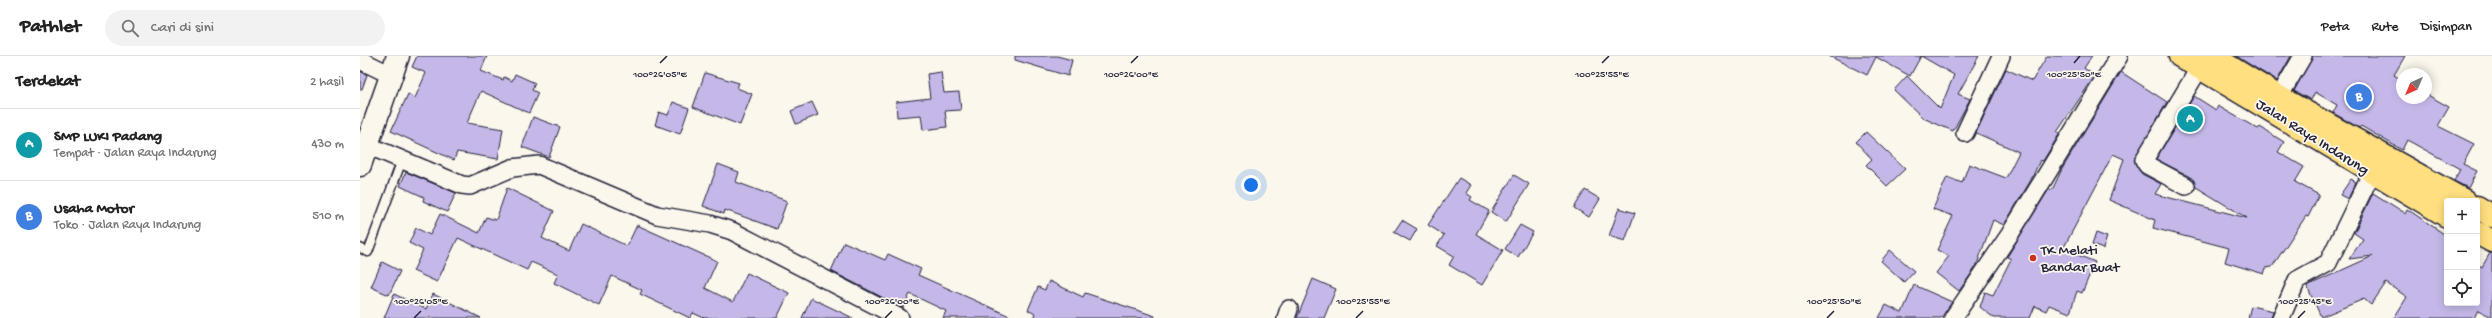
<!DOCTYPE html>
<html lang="id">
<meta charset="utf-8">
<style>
body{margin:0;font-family:"Gochi Hand",sans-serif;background:#f2f2f2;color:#222}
.controls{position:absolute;right:12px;bottom:12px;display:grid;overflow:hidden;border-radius:4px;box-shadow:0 2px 10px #0003}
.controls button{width:36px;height:36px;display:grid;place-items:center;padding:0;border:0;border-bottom:1px solid #e0e0e0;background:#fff;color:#222;font:20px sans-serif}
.compass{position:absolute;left:2036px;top:12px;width:36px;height:36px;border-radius:50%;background:#fff;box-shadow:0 2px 10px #0003;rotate:224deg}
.you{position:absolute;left:891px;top:129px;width:14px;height:14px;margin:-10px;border:3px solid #fff;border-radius:50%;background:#1a73e8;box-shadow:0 0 0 6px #1a73e833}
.badge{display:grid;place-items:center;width:26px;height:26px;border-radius:50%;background:#c8321e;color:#fff;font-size:13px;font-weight:700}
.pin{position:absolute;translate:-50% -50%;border:2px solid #fff;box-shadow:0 1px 4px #0006}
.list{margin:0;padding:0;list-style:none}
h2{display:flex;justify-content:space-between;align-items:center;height:52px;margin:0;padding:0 16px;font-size:17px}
h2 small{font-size:13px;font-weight:400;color:#767676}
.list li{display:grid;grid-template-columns:26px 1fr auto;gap:12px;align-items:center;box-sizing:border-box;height:72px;padding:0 16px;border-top:1px solid #e0e0e0}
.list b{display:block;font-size:15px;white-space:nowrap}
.list p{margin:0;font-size:13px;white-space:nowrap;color:#767676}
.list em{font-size:13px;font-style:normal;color:#767676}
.icon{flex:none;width:22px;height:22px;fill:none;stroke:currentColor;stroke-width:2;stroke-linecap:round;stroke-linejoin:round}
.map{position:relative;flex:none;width:2132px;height:262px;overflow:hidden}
header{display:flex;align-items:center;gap:24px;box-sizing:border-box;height:56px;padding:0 20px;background:#fff;border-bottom:1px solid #e0e0e0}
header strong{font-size:19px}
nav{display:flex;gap:22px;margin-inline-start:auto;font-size:14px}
.search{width:280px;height:36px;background:#f2f2f2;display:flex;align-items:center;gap:10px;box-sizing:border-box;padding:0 14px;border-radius:22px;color:#767676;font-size:15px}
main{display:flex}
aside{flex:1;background:#fff}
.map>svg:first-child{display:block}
.building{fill:#c5b8e9;stroke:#22223b}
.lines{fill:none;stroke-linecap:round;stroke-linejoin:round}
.lane-casing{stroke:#22223b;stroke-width:11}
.street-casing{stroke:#22223b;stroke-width:20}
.secondary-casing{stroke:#22223b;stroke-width:25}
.highway-casing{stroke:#22223b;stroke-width:25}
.lane{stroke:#fbf7ec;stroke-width:8}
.street{stroke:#fbf7ec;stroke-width:17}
.secondary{stroke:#fbf7ec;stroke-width:22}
.highway{stroke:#ffdf80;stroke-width:22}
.ticks{fill:none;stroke:#22223b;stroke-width:1.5}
.poi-dot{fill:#c8321e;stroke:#fbf7ec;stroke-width:1.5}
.labels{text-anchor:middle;stroke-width:3.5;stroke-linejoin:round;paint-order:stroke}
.street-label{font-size:15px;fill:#22223b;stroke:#fbf7ec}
.poi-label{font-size:15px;fill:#22223b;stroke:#fbf7ec;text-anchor:start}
.ticks-label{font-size:10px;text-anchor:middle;fill:#22223b;stroke:#fbf7ec;stroke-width:3.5;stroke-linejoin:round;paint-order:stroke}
</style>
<header>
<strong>Pathlet</strong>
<div class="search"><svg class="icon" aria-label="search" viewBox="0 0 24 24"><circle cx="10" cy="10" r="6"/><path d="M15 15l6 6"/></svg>Cari di sini</div>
<nav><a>Peta</a><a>Rute</a><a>Disimpan</a></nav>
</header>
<main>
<aside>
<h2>Terdekat<small>2 hasil</small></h2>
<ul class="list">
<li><span class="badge" style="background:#0f9aa8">A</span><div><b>SMP LUKI Padang</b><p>Tempat · Jalan Raya Indarung</p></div><em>430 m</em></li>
<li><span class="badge" style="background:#3f7fe0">B</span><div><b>Usaha Motor</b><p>Toko · Jalan Raya Indarung</p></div><em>510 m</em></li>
</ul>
</aside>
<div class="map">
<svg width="2132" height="262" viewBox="0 0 2132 262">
<rect width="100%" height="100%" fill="#fbf7ec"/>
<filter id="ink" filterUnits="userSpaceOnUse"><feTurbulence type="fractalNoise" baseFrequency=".025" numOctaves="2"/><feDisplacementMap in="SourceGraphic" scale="8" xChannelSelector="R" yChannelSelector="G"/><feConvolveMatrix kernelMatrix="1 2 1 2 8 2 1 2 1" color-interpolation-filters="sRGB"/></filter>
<g filter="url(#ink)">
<path class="building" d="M 57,0 L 127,0 L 121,15 L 143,24 L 144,21 L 152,25 L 155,18 L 175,27 L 172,34 L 178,37 L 169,57 L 121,35 L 107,67 L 143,73 L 138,103 L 97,96 L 94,104 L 31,75 L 48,38 L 55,42 L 66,17 L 52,11 Z
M 655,0 L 697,0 L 712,4 L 708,20 L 655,4 Z
M 1469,0 L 1619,0 L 1598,38 L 1610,43 L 1593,75 L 1563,62 L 1534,34 L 1547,20 L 1580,53 L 1594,19 L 1561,0 L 1550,20 L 1516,1 L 1507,19 Z
M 1687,0 L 1732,0 L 1724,12 L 1735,20 L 1697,76 L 1700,77 L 1683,105 L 1680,104 L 1671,124 L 1644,169 L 1633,164 L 1616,211 L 1599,235 L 1576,217 L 1589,200 L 1577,194 L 1593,160 L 1573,153 L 1587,121 L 1602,127 L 1609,108 L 1646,122 L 1659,96 L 1616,77 L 1646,13 L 1672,25 Z
M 1876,0 L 1931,0 L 1917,25 Z
M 1953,0 L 2045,0 L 2034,19 L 2042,24 L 2042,42 L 2066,42 L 2066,38 L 2089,51 L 2078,70 L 2114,88 L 2103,108 L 2117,115 L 2108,132 L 2094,125 L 2100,113 L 2047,84 L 2042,94 L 2001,70 L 1999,72 L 1973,57 L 1977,49 L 1955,36 L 1951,44 L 1934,35 Z
M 0,15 L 7,19 L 2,33 L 0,33 Z
M 581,16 L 584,37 L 599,36 L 601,54 L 585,55 L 587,71 L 563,74 L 561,59 L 537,61 L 536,46 L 570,42 L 567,18 Z
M 1761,16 L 1807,46 L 1774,104 L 1782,118 L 1801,128 L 1795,138 L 1887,162 L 1836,131 L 1831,121 L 1796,103 L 1834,40 L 1856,54 L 1858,50 L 1898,73 L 1900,71 L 1924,86 L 1918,96 L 1944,111 L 1935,126 L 1959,139 L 1948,161 L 1946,160 L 1912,211 L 1906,212 L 1904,218 L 1865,206 L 1869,192 L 1793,172 L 1795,164 L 1749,144 L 1764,103 L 1753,98 L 1703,193 L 1735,206 L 1722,237 L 1717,235 L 1710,257 L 1689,249 L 1686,255 L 1675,250 L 1670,262 L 1634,262 L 1620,251 L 1625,236 L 1633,239 L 1651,203 L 1647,201 L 1689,133 L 1692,134 L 1702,113 Z
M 345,17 L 379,27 L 377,32 L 392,38 L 380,69 L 333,51 Z
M 313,46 L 329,52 L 320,78 L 295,69 L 299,56 L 308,59 Z
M 452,46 L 458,59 L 436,68 L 431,55 Z
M 173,61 L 200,71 L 189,101 L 162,91 Z
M 1506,76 L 1545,113 L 1527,130 L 1506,109 L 1512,103 L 1496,86 Z
M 358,108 L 379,116 L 376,126 L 427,145 L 417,173 L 365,154 L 364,158 L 343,150 Z
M 46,116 L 96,137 L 87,156 L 63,145 L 64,141 L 40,130 Z
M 1154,119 L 1169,128 L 1146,166 L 1131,156 Z
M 1099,122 L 1111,129 L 1106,137 L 1112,141 L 1110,144 L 1129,155 L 1116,178 L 1143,194 L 1122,229 L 1089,209 L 1094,200 L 1077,190 L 1084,179 L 1068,169 Z
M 1991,123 L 1996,126 L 1988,143 L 1980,139 Z
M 147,132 L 194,155 L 182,182 L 209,195 L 221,168 L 267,190 L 277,169 L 357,205 L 345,232 L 373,246 L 387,217 L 429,237 L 417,262 L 344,262 L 333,257 L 330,262 L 280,238 L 282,234 L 252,220 L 239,249 L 194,227 L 198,218 L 171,206 L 167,214 L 98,182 L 77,226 L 53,215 L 63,194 L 49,187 L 56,172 L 70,179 L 80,158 L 119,177 L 126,161 L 136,164 Z
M 1225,134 L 1240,143 L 1229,161 L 1214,152 Z
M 2013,137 L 2045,157 L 2047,153 L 2087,180 L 2087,247 L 2117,247 L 2117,208 L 2122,211 L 2130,197 L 2132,197 L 2132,261 L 2118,254 L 2114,262 L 2034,262 L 2047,241 L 2026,227 L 2011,249 L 2004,243 L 1961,261 L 1947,230 L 2013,200 L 1989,203 L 2003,183 L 1994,177 Z
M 1259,152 L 1275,157 L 1265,185 L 1249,180 Z
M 1042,164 L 1057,173 L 1050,185 L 1034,176 Z
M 1160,169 L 1173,176 L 1158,201 L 1145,193 Z
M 1736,177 L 1747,181 L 1743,193 L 1732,189 Z
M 484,186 L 525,204 L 528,198 L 561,213 L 558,219 L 654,262 L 583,262 L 586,255 L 550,238 L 543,252 L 471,215 Z
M 1530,194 L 1554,215 L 1544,226 L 1521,205 Z
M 22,206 L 40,215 L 29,239 L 11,231 Z
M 953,223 L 976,233 L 964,262 L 937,262 Z
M 689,225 L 723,241 L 725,237 L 795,260 L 794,262 L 673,262 L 675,258 L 668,254 L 678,231 L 685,234 Z
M 1554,229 L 1592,246 L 1581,262 L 1519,262 L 1526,249 L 1542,257 Z
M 34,238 L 66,253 L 73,238 L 121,262 L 24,262 Z
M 451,242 L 493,262 L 442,262 Z
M 1891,250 L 1913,255 L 1911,262 L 1888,262 Z"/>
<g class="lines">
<defs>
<path id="lane" d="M 0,192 L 8,196 L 42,104"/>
<path id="street" d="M 0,4 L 31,19
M 1919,41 L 1943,0
M 1605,77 L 1641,0
M 7,89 L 102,129 L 110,130 L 152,112 L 179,109 L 297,159 L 350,168 L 372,175 L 540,262
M 1826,130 L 1787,109 L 1784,104 L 1840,11
M 926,262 L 929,253
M 1593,262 L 1650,178 L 1759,0
M 1921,262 L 1937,224 L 1968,207 L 2012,116"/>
<path id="secondary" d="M 0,109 L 38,0"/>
<path id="highway" d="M 1820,0 L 2087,160
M 1852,0 L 1919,41 L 2105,145
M 2117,151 L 2132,160
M 2117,177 L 2132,185"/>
</defs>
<use href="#lane" class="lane-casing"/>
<use href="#street" class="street-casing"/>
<use href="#secondary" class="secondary-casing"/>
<use href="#highway" class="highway-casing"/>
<use href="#lane" class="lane"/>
<use href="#street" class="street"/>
<use href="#secondary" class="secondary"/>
<use href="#highway" class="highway"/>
</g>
</g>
<path class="ticks" d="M 300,7 L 307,0M 771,7 L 778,0M 1242,7 L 1249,0M 1714,7 L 1720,0M 54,262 L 61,255M 525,262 L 532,255M 996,262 L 1003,255M 1467,262 L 1474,255M 1938,262 L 1945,255"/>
<circle class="poi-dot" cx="1673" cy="202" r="4"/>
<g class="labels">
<g class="street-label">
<text transform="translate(1953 80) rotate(32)" y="5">Jalan Raya Indarung</text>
</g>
<g class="poi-label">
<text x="1681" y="198">TK Melati<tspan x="1681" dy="17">Bandar Buat</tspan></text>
</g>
</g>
<g class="ticks-label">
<text x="300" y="21">100°26'05"E</text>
<text x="771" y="21">100°26'00"E</text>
<text x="1242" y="21">100°25'55"E</text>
<text x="1714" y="21">100°25'50"E</text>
<text x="61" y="248">100°26'05"E</text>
<text x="532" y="248">100°26'00"E</text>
<text x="1003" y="248">100°25'55"E</text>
<text x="1474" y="248">100°25'50"E</text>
<text x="1945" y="248">100°25'45"E</text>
</g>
</svg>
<div class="controls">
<button>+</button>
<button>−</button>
<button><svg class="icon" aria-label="locate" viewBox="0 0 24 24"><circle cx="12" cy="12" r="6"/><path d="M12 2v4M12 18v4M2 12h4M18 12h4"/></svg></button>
</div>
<svg class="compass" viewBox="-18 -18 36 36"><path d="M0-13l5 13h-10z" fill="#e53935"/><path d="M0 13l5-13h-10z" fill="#767676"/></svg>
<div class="you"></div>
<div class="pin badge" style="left:1830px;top:63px;background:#0f9aa8">A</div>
<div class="pin badge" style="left:1999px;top:41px;background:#3f7fe0">B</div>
</div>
</main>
